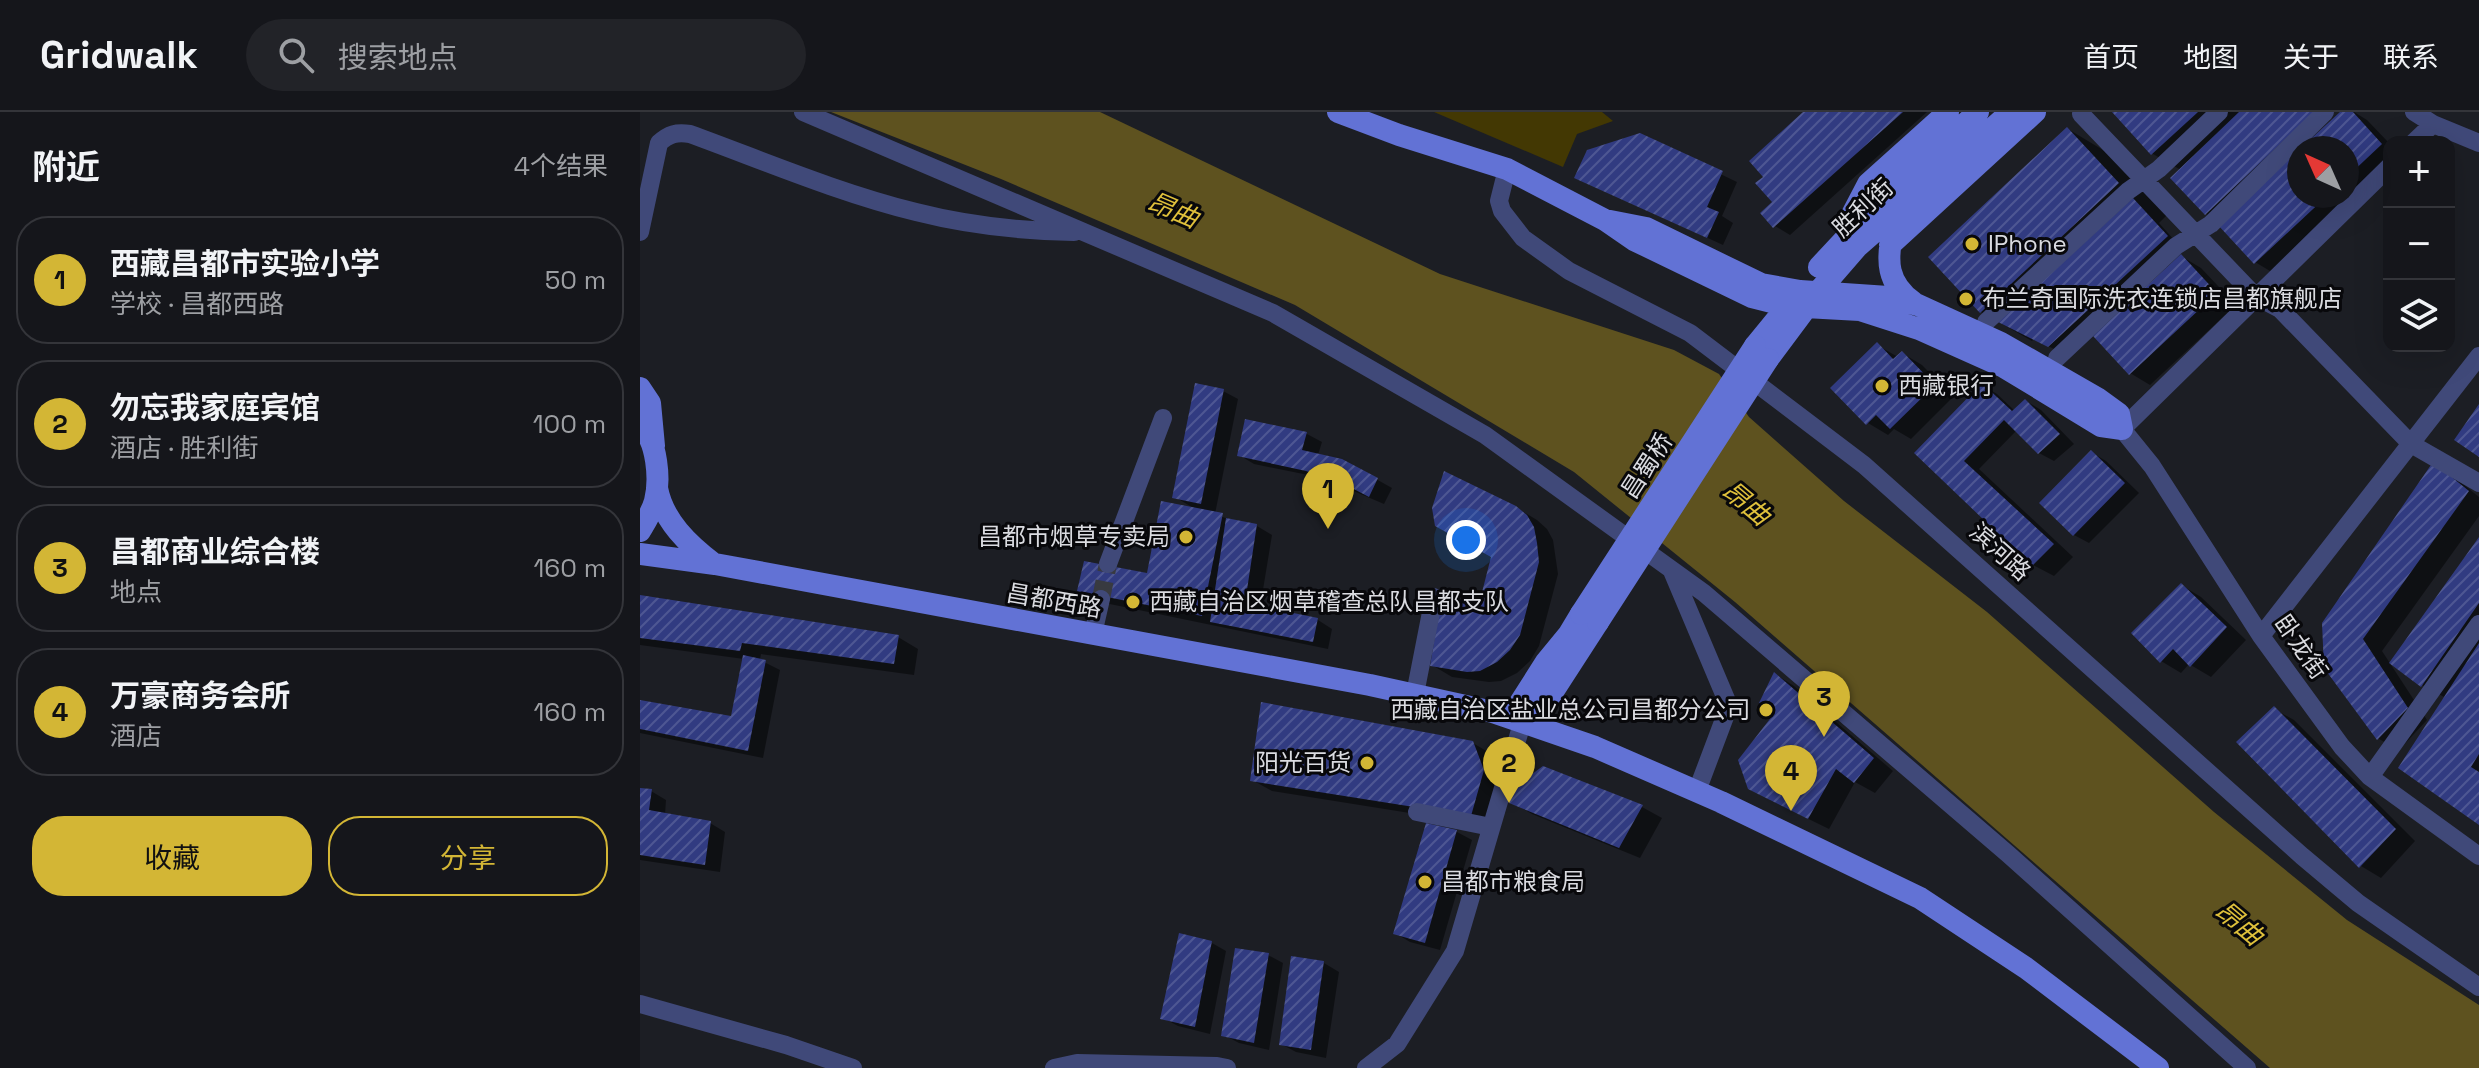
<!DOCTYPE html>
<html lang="zh">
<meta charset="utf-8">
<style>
body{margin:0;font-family:"Space Grotesk","Noto Sans SC",sans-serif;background:#222328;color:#f1f3f6}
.controls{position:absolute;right:24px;top:24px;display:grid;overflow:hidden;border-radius:16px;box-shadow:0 8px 32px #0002}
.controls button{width:72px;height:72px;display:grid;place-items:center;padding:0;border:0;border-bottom:2px solid #34353a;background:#15161b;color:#f1f3f6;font:40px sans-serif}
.compass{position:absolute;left:1647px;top:24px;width:72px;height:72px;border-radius:50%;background:#15161b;box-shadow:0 8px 32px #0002;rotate:315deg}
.you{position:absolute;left:826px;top:428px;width:28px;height:28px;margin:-20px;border:6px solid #fff;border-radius:50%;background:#1a73e8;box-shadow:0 0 0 12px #1a73e833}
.badge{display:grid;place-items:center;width:52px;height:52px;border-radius:50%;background:#d3b635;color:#111;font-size:26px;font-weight:700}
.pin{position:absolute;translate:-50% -66px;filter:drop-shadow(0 2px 4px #0008)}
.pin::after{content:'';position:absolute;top:42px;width:28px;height:24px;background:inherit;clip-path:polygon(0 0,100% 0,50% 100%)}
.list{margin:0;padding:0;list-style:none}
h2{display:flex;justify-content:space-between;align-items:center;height:104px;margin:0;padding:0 32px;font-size:34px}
h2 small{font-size:26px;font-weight:400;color:#9d9fa3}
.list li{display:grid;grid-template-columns:52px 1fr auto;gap:24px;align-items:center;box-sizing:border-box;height:128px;margin:0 16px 16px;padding:0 16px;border:2px solid #34353a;border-radius:32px}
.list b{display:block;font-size:30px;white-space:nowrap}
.list p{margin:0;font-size:26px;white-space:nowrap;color:#9d9fa3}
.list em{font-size:26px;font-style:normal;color:#9d9fa3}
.actions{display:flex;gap:16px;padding:24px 32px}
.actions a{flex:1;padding:18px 0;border:2px solid #d3b635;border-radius:32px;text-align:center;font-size:28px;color:#d3b635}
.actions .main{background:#d3b635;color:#111}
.icon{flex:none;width:44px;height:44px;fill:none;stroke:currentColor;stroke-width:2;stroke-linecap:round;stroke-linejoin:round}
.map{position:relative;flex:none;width:1839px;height:956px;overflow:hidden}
header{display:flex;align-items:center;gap:48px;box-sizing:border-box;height:112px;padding:0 40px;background:#15161b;border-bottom:2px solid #34353a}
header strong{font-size:38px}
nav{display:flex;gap:44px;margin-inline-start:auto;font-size:28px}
.search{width:560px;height:72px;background:#222328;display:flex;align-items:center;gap:20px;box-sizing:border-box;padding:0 28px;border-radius:44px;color:#9d9fa3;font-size:30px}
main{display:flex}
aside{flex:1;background:#15161b}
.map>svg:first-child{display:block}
.green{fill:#433803}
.water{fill:#5e521f}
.shadow{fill:#0007}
.building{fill:url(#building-hatch)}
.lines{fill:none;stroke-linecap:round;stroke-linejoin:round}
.minor-tunnel{stroke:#383a40;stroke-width:18;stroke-dasharray:18 9;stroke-linecap:butt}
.minor{stroke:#404979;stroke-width:18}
.major{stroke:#6272d5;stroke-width:22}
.major-bridge{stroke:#6272d5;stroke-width:22}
.poi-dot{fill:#d3b635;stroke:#08080b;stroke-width:3}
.labels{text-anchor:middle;stroke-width:6;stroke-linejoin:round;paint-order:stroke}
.street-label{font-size:24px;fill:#dadbe0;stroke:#08080b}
.poi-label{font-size:24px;fill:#dadbe0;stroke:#08080b;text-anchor:start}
.water-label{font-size:26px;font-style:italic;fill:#dfc03b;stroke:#08080b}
</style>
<header>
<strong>Gridwalk</strong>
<div class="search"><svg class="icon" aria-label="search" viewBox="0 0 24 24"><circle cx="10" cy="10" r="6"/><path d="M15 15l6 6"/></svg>搜索地点</div>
<nav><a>首页</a><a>地图</a><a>关于</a><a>联系</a></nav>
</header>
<main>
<aside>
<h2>附近<small>4个结果</small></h2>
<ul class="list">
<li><span class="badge">1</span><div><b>西藏昌都市实验小学</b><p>学校 · 昌都西路</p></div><em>50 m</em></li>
<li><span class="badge">2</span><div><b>勿忘我家庭宾馆</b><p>酒店 · 胜利街</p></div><em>100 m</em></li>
<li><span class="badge">3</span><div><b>昌都商业综合楼</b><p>地点</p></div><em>160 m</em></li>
<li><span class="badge">4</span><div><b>万豪商务会所</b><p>酒店</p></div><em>160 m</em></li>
</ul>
<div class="actions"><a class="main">收藏</a><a>分享</a></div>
</aside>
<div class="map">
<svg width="1839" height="956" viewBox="0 0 1839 956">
<defs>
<pattern id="building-hatch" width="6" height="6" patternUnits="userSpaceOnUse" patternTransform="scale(2)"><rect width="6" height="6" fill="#313b81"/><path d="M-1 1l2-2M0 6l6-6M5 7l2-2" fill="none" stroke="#4e5793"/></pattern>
</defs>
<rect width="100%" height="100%" fill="#1c1e24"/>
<path class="green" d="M 794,0 L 962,0 L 973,9 L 937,22 L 923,55 Z"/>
<path class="water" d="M 191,0 L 460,0 L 800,162 L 1034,238 L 1079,262 L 1109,305 L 1204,389 L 1347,500 L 1574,700 L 1707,808 L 1839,893 L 1839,956 L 1630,956 L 1095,490 L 934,360 L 655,193 L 361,67 Z"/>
<path class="shadow" d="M 1166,0 L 1287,0 L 1150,123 L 1135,114 L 1135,90 L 1126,65 Z
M 1474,0 L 1689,0 L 1576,107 L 1566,102 L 1541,58 L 1513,42 Z
M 1703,0 L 1714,0 L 1727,8 L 1749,31 L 1749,56 L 1635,162 L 1615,150 L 1659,41 L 1659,84 L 1707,84 L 1707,36 L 1664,36 Z
M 1428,17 L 1478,47 L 1529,101 L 1519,111 L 1536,130 L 1418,239 L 1394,227 L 1392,229 L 1341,200 Z
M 999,23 L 1097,70 L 1082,104 L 1093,111 L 1083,133 L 952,73 Z
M 1541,144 L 1561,156 L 1596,193 L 1510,273 L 1490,261 Z
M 1237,233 L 1258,245 L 1262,241 L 1282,253 L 1313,285 L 1271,327 L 1254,317 L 1248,323 L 1228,311 Z
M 1342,273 L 1357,282 L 1375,299 L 1386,289 L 1401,298 L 1434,332 L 1414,349 L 1399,341 L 1377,318 L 1339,357 L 1433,445 L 1414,464 L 1393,453 L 1277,341 Z
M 583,279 L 598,287 L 575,402 L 593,409 L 617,414 L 632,423 L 620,496 L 678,508 L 692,517 L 688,537 L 460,490 L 440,478 L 508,464 L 555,397 L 535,385 Z
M 606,309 L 667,322 L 682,330 L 678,343 L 702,348 L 752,376 L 744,392 L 683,366 L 614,352 L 599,343 Z
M 1451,340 L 1466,349 L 1499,381 L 1449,431 L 1434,423 Z
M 1813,364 L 1839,385 L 1839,404 L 1742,539 L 1787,608 L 1759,638 L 1739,627 L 1686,555 Z
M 875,395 L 897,408 L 907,417 L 913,428 L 918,462 L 899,534 L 890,549 L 877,561 L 861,569 L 849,570 L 812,565 L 792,553 L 841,494 Z
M 1839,428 L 1839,710 L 1806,586 L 1782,573 Z
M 1541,473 L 1561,485 L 1606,528 L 1571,565 L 1549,552 L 1541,561 L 1521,549 Z
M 0,485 L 258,525 L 278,537 L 274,563 L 121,542 L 120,548 L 140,558 L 123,646 L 0,621 L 0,590 L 92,607 L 104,547 L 0,533 Z
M 1135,562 L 1154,574 L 1253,659 L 1235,681 L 1215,670 L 1189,717 L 1130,688 L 1136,603 Z
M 1634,597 L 1654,608 L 1775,729 L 1741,766 L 1721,754 L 1598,630 Z
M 833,631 L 853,643 L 863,670 L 851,714 L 632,679 L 612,668 Z
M 903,656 L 1002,695 L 1022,706 L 1000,746 L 892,702 L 872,690 L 888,667 Z
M 0,678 L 11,679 L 26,688 L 25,703 L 70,711 L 85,720 L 80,760 L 0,748 Z
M 787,713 L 817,720 L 832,728 L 800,838 L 770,830 L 755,821 Z
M 572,831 L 586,839 L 570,922 L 538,914 L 523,906 Z
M 628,843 L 643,851 L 629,938 L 599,931 L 584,923 Z
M 653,846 L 684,851 L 699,860 L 686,946 L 656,940 L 641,932 Z"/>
<path class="building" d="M 1163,0 L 1263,0 L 1133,116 L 1120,101 L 1132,90 L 1115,71 L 1123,65 L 1109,49 Z
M 1472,0 L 1558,0 L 1511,43 Z
M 1599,0 L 1674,0 L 1565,103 L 1530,66 Z
M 1700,0 L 1713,0 L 1742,32 L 1707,65 L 1707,36 L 1661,36 Z
M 1427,15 L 1479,71 L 1340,201 L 1288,145 Z
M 1000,21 L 1083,59 L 1067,95 L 1079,100 L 1067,126 L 934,66 L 947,38 Z
M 1659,38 L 1659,84 L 1687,84 L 1614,152 L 1578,113 Z
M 1493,86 L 1528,124 L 1408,235 L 1358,210 Z
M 1541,142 L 1577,181 L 1489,263 L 1453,224 Z
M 1237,230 L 1253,247 L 1262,239 L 1295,273 L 1250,317 L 1236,303 L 1226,313 L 1190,276 Z
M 555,271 L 584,277 L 561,392 L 532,386 Z
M 1342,271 L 1372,299 L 1385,287 L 1420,322 L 1398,342 L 1364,308 L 1324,349 L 1414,432 L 1392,454 L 1274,341 Z
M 1839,292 L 1839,345 L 1814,328 Z
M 605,307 L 667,320 L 662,338 L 702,347 L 738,366 L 729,385 L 708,374 L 666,359 L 597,344 Z
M 1451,338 L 1485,371 L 1433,424 L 1399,391 Z
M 1793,350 L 1829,379 L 1723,527 L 1768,596 L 1737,628 L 1684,556 L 1682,511 Z
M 804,359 L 876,394 L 887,403 L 894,415 L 897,431 L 899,450 L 880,523 L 870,538 L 857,550 L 840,559 L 827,560 L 790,554 L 801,488 L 839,492 L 851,445 L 795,414 L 792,396 Z
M 521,389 L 583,401 L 562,504 L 437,479 L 444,449 L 507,461 Z
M 586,406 L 617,412 L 605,491 L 678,506 L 673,530 L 570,510 Z
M 1839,425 L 1839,491 L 1781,575 L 1749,551 Z
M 1541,471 L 1587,515 L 1550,555 L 1533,537 L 1520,551 L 1491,521 Z
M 0,483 L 259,523 L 254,552 L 102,531 L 100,539 L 0,526 Z
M 1839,531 L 1839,642 L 1831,655 L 1839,660 L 1839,713 L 1758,656 Z
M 103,543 L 126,548 L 108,639 L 0,617 L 0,588 L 91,604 Z
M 1134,560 L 1234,646 L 1214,671 L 1196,657 L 1168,707 L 1108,677 L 1098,648 L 1133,603 L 1119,591 Z
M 621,590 L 833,629 L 844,658 L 831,704 L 610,669 Z
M 1634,594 L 1756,717 L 1719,756 L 1596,630 Z
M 903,654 L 1003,693 L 979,736 L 869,691 L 881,664 L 888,665 Z
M 0,676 L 12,677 L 9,698 L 71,709 L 65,753 L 0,743 Z
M 786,711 L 817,718 L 785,831 L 753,822 Z
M 539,821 L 572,829 L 555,915 L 520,907 Z
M 595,836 L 629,841 L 614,931 L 581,924 Z
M 651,844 L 684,849 L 671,938 L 639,933 Z"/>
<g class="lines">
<path class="minor-tunnel" d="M 461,487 L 468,452"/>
<path class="minor" d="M 163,0 L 633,201 L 845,323 L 1064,481 L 1368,742 L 1607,956
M 1774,0 L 1793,12 L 1839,31
M 1441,2 L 1615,184 L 1640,197 L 1771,332 L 1839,371
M 1774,30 L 1793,12
M 1749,55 L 1482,317 L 1512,354 L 1621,524 L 1702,635 L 1730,665 L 1839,744
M 867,57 L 859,89 L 862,99 L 883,126 L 929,159 L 1050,221 L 1224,353 L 1662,744 L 1718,791 L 1839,875
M 0,120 L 19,31 C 29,22 36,20 50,22 C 124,49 199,81 276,100 C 327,113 381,119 434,120
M 1346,210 L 1488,79 L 1519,57 L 1579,0
M 1417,246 L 1536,134 L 1571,112 L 1685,0
M 468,452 L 523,306
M 1032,459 L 1089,594 L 1057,679
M 453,522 L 461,487
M 1621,524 L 1839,244
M 775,582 L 794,485
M 1730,665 L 1839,512
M 777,700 L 851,715
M 0,892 L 146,933 L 213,956
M 414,956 L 437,951 L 577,954 L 587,956
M 726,956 L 757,932 L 815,839 L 883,608"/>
<path class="major" d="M 698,0 L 759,23 L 867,57 L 965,108 L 994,128 L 1112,185 L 1147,194 L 1220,198 L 1279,217 L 1364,255 L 1461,314 L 1482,317 L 1479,302 L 1457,286 L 1361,231 L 1278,193 L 1248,185 L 1160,179 L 1121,172 L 1006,116 L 965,108
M 1206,114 L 1228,72 L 1308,0
M 1253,119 C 1246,149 1247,171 1273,190
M 1250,133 L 1395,0
M 1179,155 L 1249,80 L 1338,0
M 1115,234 L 1155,185
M 1128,247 L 1178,180 L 1217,135 L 1371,0
M 0,276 L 10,291 L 14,334
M 0,314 C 18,328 20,369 15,389 C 12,400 6,409 0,419
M 17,376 C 23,409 49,433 74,452
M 0,442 L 75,452 L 730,573 L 853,600 L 955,635 L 1081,690 L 1280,786 L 1386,856 L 1518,956
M 871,605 L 906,550 L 929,522 L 941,502
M 892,612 L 958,510"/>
<path class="major-bridge" d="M 941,502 L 1115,234
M 958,510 L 1128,247"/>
</g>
<g class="poi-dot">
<circle cx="1332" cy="132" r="8"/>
<circle cx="1326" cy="187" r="8"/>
<circle cx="1242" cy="274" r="8"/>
<circle cx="546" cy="425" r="8"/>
<circle cx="493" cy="490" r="8"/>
<circle cx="1126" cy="598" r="8"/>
<circle cx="727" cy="651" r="8"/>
<circle cx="785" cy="770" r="8"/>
</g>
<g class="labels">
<g class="street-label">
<text transform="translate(1223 96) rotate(-43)" y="8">胜利街</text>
<text transform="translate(1007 354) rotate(-57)" y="8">昌蜀桥</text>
<text transform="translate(1360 440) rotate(42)" y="8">滨河路</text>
<text transform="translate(414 489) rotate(10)" y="8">昌都西路</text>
<text transform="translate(1661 535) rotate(55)" y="8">卧龙街</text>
</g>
<g class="poi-label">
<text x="1348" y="140">IPhone</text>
<text x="1342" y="195">布兰奇国际洗衣连锁店昌都旗舰店</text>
<text x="1258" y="282">西藏银行</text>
<text x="530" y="433" text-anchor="end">昌都市烟草专卖局</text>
<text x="509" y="498">西藏自治区烟草稽查总队昌都支队</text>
<text x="1110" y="606" text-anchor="end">西藏自治区盐业总公司昌都分公司</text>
<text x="711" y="659" text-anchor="end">阳光百货</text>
<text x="801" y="778">昌都市粮食局</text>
</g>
<g class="water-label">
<text transform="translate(533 98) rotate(23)" y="9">昂曲</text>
<text transform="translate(1106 391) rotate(40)" y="9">昂曲</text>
<text transform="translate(1599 811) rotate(40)" y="9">昂曲</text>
</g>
</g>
</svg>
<div class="controls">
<button>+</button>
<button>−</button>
<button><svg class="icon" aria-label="layers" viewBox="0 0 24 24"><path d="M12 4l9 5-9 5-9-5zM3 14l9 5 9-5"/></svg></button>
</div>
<svg class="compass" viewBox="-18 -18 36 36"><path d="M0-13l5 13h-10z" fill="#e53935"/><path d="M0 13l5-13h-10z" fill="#9d9fa3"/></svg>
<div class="you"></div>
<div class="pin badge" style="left:688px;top:417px">1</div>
<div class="pin badge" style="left:869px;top:691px">2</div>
<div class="pin badge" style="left:1184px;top:625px">3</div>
<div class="pin badge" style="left:1151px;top:699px">4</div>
</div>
</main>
